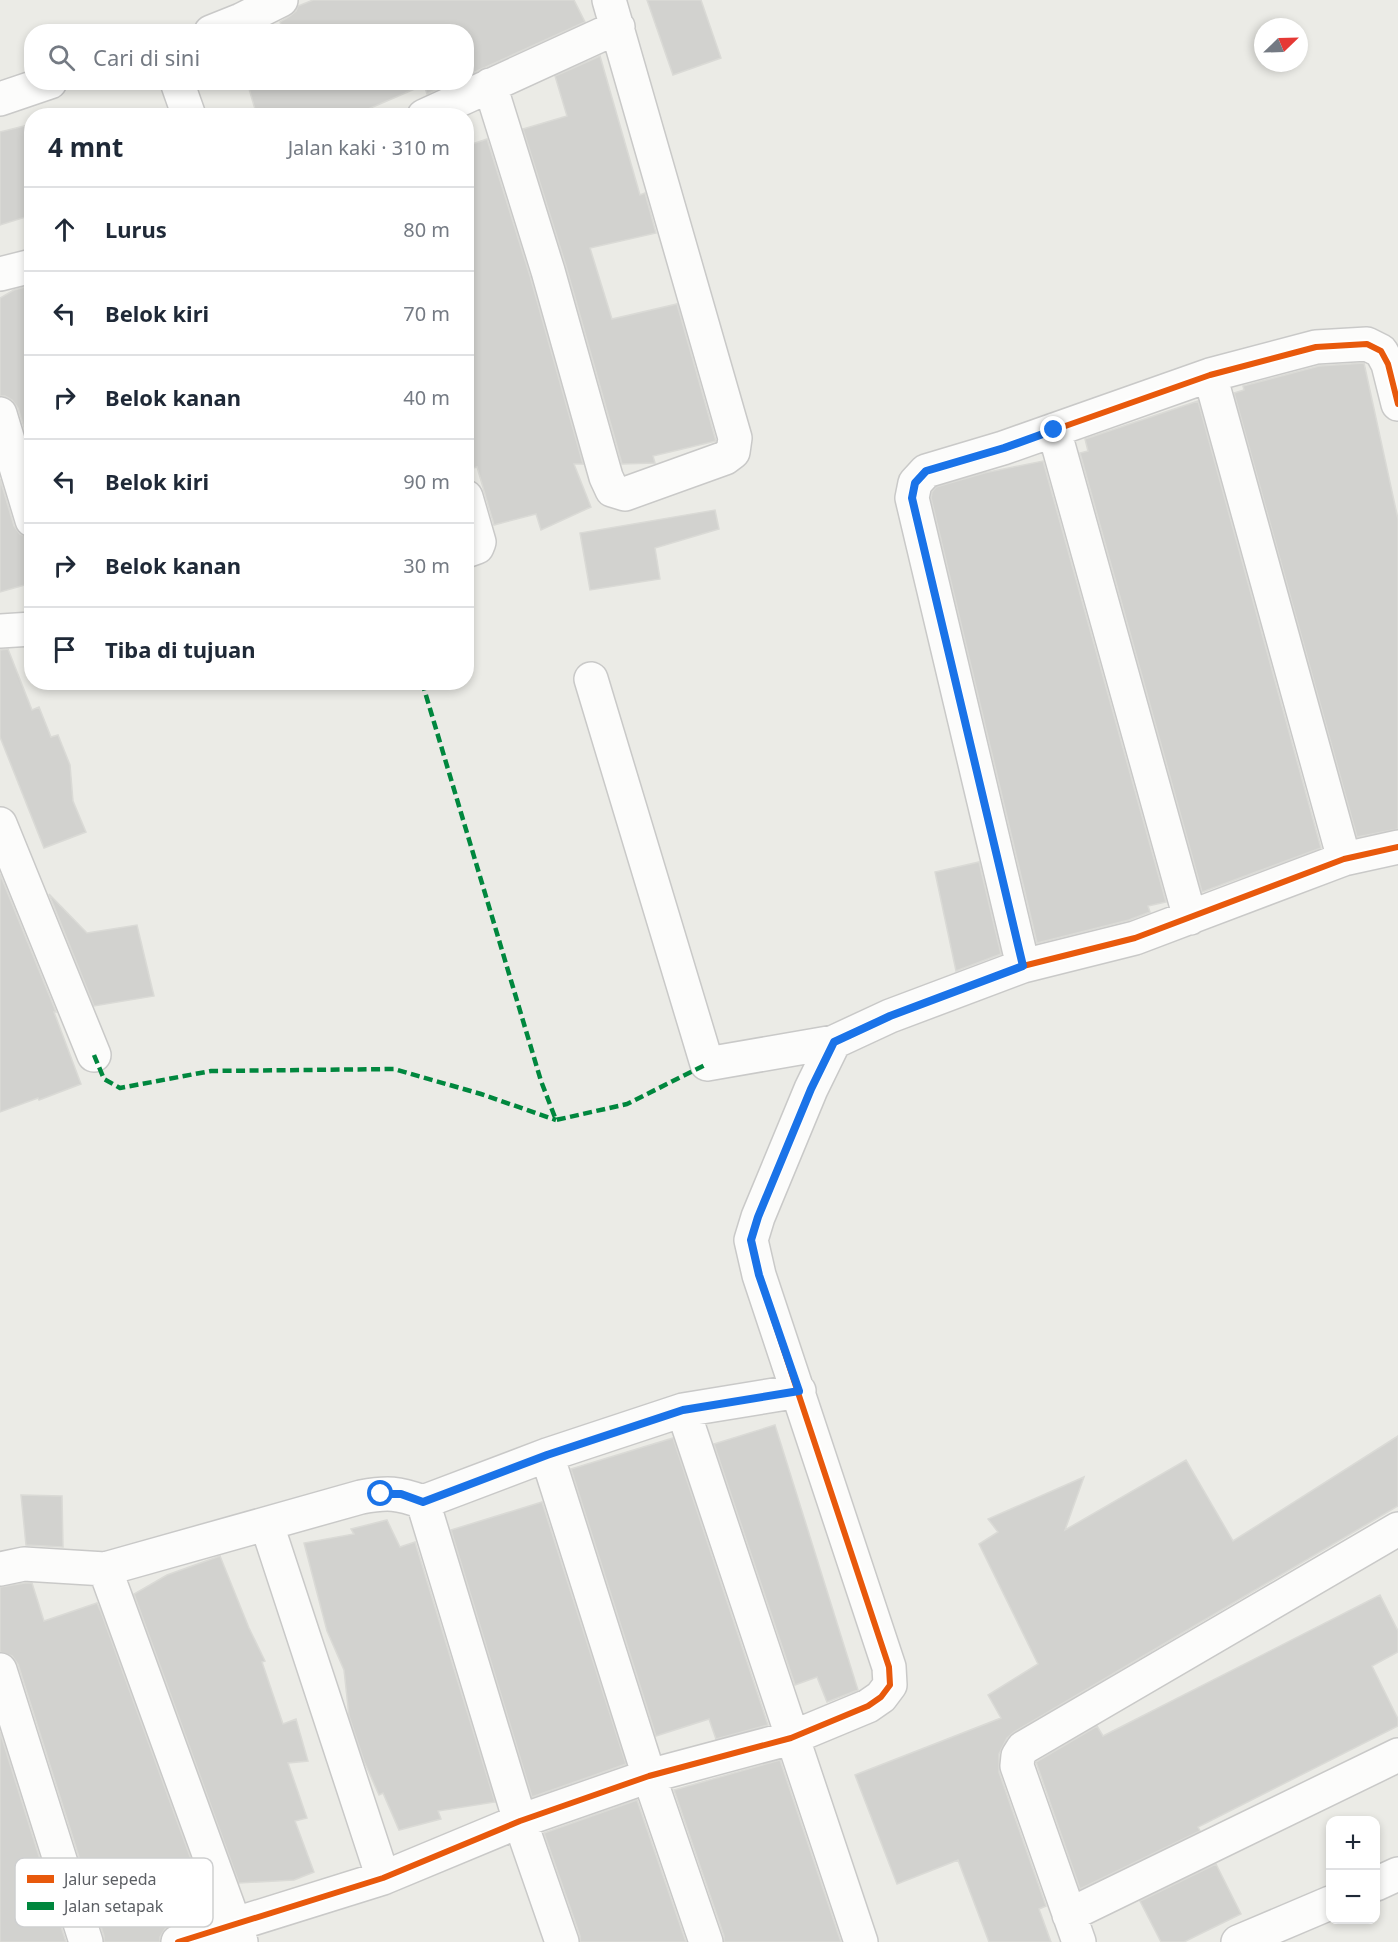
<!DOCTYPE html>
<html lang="id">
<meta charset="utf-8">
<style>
body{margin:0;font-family:"Noto Sans",sans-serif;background:#f2f2f3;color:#1f2937}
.controls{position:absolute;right:18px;bottom:18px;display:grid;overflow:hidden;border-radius:12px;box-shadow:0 3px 9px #0003}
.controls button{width:54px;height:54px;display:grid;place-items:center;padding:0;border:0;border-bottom:2px solid #e0e1e3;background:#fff;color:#1f2937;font:30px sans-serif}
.compass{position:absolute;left:1254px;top:18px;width:54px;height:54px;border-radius:50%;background:#fff;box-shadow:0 3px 9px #0003;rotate:67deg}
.stop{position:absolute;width:18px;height:18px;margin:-14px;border:4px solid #1a73e8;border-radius:50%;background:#fff}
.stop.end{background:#1a73e8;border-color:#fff;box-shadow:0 2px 6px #0008}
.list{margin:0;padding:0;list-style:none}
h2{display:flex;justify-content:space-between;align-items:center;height:78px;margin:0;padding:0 24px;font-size:26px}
h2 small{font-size:20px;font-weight:400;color:#747a83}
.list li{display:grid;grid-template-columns:39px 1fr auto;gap:18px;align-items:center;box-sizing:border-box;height:84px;padding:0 24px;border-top:2px solid #e0e1e3}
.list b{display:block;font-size:22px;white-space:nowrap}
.list em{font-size:20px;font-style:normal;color:#747a83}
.icon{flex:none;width:33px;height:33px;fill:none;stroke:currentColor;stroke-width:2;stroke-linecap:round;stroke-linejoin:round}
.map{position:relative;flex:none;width:1398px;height:1942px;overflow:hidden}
.search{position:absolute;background:#fff;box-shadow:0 3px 9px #0003;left:24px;top:24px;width:450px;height:66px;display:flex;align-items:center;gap:15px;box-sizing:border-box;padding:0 21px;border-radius:24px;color:#747a83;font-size:22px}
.panel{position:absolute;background:#fff;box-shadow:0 3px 9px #0003;left:24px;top:108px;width:450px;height:582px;border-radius:24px}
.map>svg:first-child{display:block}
.building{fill:#d2d2cf;stroke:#dadad6;stroke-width:1.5}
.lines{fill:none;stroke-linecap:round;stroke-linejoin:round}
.minor-casing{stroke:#c9c9c8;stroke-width:36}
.minor{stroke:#fcfcfb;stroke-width:33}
.quiet{stroke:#00873e;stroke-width:4.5;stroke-dasharray:9 4.5;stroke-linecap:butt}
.cycleway-casing{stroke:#fff;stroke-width:10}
.cycleway{stroke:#e8590c;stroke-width:6}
.route{stroke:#1a73e8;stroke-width:8}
.key{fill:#fff;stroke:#cecfd0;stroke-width:1.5}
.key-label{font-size:16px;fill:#5c5f64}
</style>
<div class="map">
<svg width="1398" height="1942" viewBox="0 0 1398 1942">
<rect width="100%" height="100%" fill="#ebebe6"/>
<path class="building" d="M 313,0 L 574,0 L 585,22 L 466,76 L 466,32 L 284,32 L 280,22 L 290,16 L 296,11 L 298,6 Z
M 647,0 L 701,0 L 721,58 L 673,75 Z
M 600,56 L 640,195 L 645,193 L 656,233 L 590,248 L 612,319 L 677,304 L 716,441 L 653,456 L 655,463 L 622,464 L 566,266 L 523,129 L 567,116 L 555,76 Z
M 247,82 L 452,82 L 427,94 L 424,85 L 352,116 L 257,116 Z
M 32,124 L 32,215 L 0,225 L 0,132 Z
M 487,139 L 530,276 L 583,464 L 574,464 L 591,507 L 541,530 L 536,514 L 494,525 L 477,467 L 466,470 L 466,146 Z
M 32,285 L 32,453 L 18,408 L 12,400 L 5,396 L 0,396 L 0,298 L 14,290 Z
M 1364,363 L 1398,519 L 1398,829 L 1357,837 L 1234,393 L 1244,390 L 1243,386 L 1319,366 Z
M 1198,401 L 1321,848 L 1202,892 L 1080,453 L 1088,451 L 1085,439 Z
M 1043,461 L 1166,902 L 1148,906 L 1150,912 L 1129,920 L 1037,943 L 931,498 L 932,492 L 936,487 L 984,473 Z
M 0,479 L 14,526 L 20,534 L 32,538 L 32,583 L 0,592 Z
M 715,510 L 719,529 L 655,548 L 660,579 L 590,590 L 580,533 Z
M 8,649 L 32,710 L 39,707 L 51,737 L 58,735 L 70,765 L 73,801 L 86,832 L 44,848 L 0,737 L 0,650 Z
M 979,862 L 1001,954 L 956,971 L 935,872 Z
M 0,874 L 56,1012 L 54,1012 L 81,1084 L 39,1100 L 38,1098 L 0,1112 Z
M 49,894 L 87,933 L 137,925 L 154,996 L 94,1006 Z
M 775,1425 L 858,1690 L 827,1702 L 817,1677 L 795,1685 L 714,1444 Z
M 1398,1436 L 1398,1506 L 1014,1732 L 1007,1738 L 999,1754 L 999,1772 L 1046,1906 L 1039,1909 L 1051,1942 L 989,1942 L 958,1860 L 897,1884 L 855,1775 L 1001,1718 L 988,1695 L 1038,1664 L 979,1544 L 998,1532 L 988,1519 L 1084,1477 L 1065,1530 L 1186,1460 L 1233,1541 Z
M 673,1438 L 768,1725 L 716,1739 L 709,1719 L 656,1736 L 571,1469 Z
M 21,1495 L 62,1496 L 63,1547 L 26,1545 Z
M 542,1502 L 626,1764 L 532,1797 L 451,1530 Z
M 387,1520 L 400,1547 L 415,1542 L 495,1802 L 438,1811 L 441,1819 L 399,1830 L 383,1793 L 379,1795 L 364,1761 L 349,1716 L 344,1670 L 327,1631 L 304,1543 L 354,1534 L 351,1529 Z
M 220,1556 L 249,1628 L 265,1661 L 262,1662 L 283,1724 L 296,1719 L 308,1761 L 288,1763 L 307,1818 L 295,1821 L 314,1872 L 294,1880 L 239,1883 L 134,1594 L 167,1575 Z
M 25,1583 L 32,1583 L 44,1621 L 97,1603 L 101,1612 L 200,1884 L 198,1884 L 205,1903 L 199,1903 L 202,1915 L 172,1924 L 165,1929 L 160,1937 L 160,1942 L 104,1942 L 104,1936 L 18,1664 L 12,1656 L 0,1652 L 0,1587 Z
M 1380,1595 L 1398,1631 L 1398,1652 L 1372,1666 L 1398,1719 L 1398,1726 L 1198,1827 L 1200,1831 L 1080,1889 L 1036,1762 L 1097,1726 L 1103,1736 Z
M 0,1732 L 66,1942 L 0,1942 Z
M 780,1760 L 841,1942 L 724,1942 L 724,1936 L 674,1790 Z
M 637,1800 L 686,1942 L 580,1942 L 580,1936 L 544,1833 Z
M 1216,1864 L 1241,1914 L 1184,1942 L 1161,1942 L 1140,1901 Z"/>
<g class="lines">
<defs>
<path id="minor" d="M 211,32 L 241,20 L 281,0
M 177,82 L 189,116
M 490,85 L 548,271 L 606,477 L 612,490 L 625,494 L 725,458 L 733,452 L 735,438 L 609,0
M 0,99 L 50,82
M 424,116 L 618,27
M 0,274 L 32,266
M 1210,375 L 1344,859
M 0,414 L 32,520
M 1054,430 L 1190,918
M 466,497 L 479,542 L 477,547 L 466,551
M 0,631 L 32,629
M 591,679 L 707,1064 L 834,1042
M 0,824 L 94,1055
M 1023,966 L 912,498 L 915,483 L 926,471 L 1003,448 L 1210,375 L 1316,347 L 1367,344 L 1381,351 L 1388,364 L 1398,404
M 683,1410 L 861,1942
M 547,1455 L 649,1776 L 706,1942
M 423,1502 L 520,1821 L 562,1942
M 267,1525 L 383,1878
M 0,1569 L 24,1564 L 105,1569 L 361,1497 C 388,1492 398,1493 423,1502 L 547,1455 L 683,1410 L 799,1391
M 105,1569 L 241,1942
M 0,1670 L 86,1942
M 1376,1884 L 1398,1874
M 1069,1915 L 1398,1755
M 178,1942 L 383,1878 L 520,1821 L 649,1776 L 791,1738 L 868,1706 L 881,1697 L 890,1685 L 889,1667 L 759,1275 L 751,1240 L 758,1217 L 811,1089 L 834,1042 L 890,1016 L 1023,966 L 1135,938 L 1344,859 L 1398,847
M 1079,1942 L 1017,1766 L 1018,1756 L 1023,1748 L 1398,1529
M 1238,1942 L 1330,1903"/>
</defs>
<use href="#minor" class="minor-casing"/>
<use href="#minor" class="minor"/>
<path class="quiet" d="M 422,682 L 541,1081 L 556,1120 L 627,1104 L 707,1064
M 94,1055 L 104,1079 L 120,1088 L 211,1071 L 394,1069 L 481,1094 L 556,1120"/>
<defs>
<path id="cycleway" d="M 1023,966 L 912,498 L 915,483 L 926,471 L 1003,448 L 1210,375 L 1316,347 L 1367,344 L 1381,351 L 1388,364 L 1398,404
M 178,1942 L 383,1878 L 520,1821 L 649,1776 L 791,1738 L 868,1706 L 881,1697 L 890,1685 L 889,1667 L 759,1275 L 751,1240 L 758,1217 L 811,1089 L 834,1042 L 890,1016 L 1023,966 L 1135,938 L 1344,859 L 1398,847"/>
</defs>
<use href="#cycleway" class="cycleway-casing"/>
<use href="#cycleway" class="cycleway"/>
</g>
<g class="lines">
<path class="route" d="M 381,1494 L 401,1494 L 423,1502 L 547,1455 L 683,1410 L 799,1391 L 759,1275 L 751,1240 L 758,1217 L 811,1089 L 834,1042 L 890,1016 L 1023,966 L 912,498 L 915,483 L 926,471 L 1004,448 L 1054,430"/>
</g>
<rect x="15" y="1858" width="198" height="69" rx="9" class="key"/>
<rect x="27" y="1875" width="27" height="8" fill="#e8590c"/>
<rect x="27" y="1902" width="27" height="8" fill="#00873e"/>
<g class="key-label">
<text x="64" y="1885">Jalur sepeda</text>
<text x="64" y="1912">Jalan setapak</text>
</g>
</svg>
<div class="controls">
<button>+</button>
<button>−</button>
</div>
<svg class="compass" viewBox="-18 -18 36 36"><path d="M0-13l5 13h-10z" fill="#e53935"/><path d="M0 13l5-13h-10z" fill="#747a83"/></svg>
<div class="stop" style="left:381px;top:1494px"></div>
<div class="stop end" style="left:1054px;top:430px"></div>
<div class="search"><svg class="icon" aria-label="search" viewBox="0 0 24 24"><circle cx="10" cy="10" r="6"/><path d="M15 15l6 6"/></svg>Cari di sini</div>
<section class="panel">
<h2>4 mnt<small>Jalan kaki · 310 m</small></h2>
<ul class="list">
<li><svg class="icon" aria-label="ahead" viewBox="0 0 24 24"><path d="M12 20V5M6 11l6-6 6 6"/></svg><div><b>Lurus</b></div><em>80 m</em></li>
<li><svg class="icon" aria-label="left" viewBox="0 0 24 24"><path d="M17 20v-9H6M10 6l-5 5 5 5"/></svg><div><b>Belok kiri</b></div><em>70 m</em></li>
<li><svg class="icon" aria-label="right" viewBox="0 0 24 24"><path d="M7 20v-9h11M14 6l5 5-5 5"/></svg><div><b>Belok kanan</b></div><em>40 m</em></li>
<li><svg class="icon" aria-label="left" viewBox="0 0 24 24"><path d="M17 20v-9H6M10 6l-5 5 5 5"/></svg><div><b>Belok kiri</b></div><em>90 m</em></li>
<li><svg class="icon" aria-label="right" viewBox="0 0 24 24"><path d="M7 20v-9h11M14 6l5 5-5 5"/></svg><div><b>Belok kanan</b></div><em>30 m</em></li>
<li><svg class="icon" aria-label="arrive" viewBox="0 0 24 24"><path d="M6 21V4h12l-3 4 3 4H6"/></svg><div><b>Tiba di tujuan</b></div></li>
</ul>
</section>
</div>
